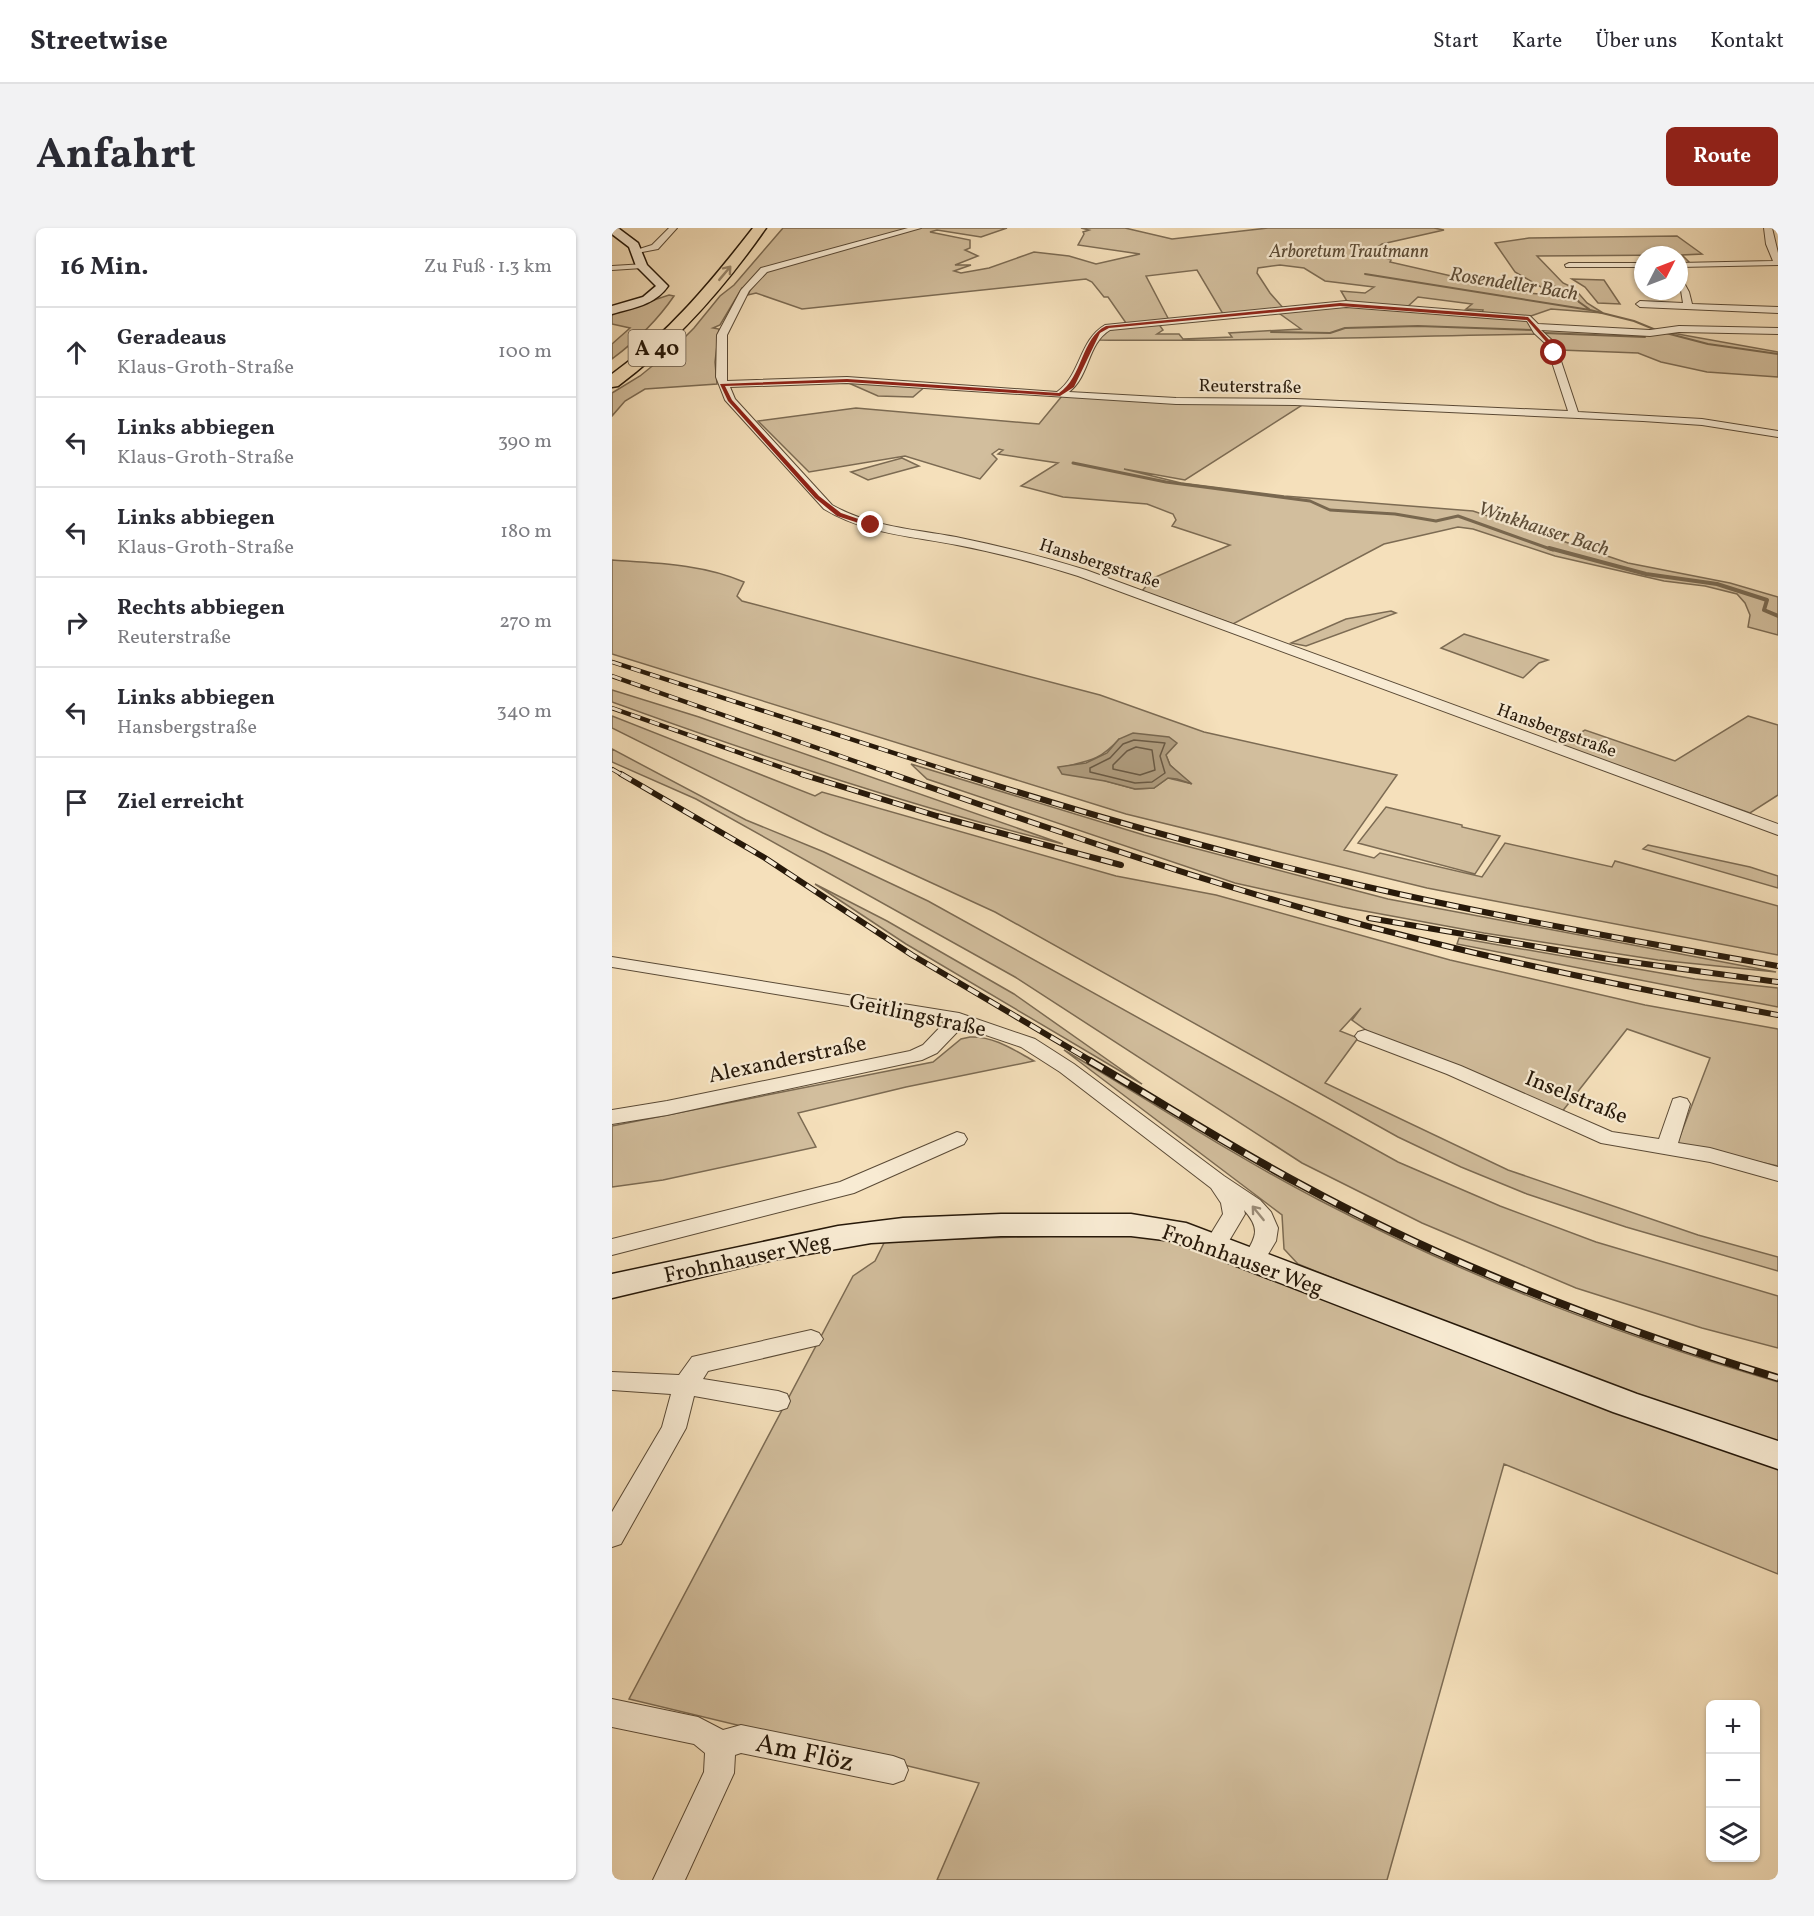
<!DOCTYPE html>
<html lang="de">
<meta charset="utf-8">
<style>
body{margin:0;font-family:Vollkorn,serif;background:#f2f2f3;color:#2b2b33}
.controls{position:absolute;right:18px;bottom:18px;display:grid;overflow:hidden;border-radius:9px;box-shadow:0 2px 4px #0004}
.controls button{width:54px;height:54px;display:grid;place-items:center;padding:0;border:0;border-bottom:2px solid #e1e1e2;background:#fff;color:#2b2b33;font:30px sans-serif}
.compass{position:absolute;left:1022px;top:18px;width:54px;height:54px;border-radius:50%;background:#fff;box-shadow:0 2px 4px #0004;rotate:48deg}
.stop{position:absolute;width:18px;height:18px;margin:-14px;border:4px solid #8f2418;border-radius:50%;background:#fff}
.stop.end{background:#8f2418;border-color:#fff;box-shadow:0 2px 6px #0008}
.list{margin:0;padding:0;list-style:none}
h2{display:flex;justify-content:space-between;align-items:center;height:78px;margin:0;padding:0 24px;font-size:26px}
h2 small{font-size:20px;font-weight:400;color:#7c7c81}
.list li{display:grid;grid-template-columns:39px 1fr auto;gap:18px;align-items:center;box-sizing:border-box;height:90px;padding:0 24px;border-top:2px solid #e1e1e2}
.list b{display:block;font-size:22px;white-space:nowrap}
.list p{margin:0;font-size:20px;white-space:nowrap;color:#7c7c81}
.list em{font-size:20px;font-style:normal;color:#7c7c81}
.icon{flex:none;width:33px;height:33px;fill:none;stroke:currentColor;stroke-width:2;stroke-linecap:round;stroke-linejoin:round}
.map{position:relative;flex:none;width:1166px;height:1652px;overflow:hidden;border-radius:9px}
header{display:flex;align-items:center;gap:36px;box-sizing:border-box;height:84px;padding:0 30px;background:#fff;border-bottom:2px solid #e1e1e2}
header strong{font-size:28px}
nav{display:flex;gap:33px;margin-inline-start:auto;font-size:21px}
.intro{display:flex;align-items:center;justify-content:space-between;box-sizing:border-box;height:144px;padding:0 36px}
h1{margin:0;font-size:42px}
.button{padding:15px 27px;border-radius:9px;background:#8f2418;color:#fff;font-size:21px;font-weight:700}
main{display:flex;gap:36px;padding:0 36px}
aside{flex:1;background:#fff;border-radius:9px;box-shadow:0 2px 4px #0004}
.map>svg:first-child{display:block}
.green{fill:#d2be9d;stroke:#7c6b53;stroke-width:1.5;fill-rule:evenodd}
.water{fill:#af9c7e;stroke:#78674f;stroke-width:1.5}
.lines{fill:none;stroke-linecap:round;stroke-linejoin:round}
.shore{stroke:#6a5a44;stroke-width:1.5}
.stream-far2{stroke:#78674f;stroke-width:2}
.stream-far1{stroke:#78674f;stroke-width:3}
.stream{stroke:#78674f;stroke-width:4}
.street-casing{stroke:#5a4a36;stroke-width:2}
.secondary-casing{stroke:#261809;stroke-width:3}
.highway-casing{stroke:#261809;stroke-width:3}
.street{fill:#f8ebd3;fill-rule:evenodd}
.secondary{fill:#f8ebd3;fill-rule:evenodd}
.highway{fill:#f5e0bb;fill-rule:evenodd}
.rail-far2-casing{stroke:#261809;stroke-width:4.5}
.rail-far1-casing{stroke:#261809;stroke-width:6}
.rail-casing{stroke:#261809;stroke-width:8}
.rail-far2{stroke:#f8ebd3;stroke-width:3;stroke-dasharray:10;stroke-linecap:butt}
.rail-far1{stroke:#f8ebd3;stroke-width:4;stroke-dasharray:12;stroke-linecap:butt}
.rail{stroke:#f8ebd3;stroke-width:5;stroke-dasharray:15;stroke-linecap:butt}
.oneway{stroke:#98866b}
.oneway2{stroke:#9a8c78}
.route{fill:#8f2418}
.labels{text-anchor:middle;stroke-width:4.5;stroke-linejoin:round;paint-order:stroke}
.far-park-label{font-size:18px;font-style:italic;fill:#5a4a35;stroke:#f8ebd3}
.far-street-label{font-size:18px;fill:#261809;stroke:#f8ebd3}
.far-water-label{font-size:20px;font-style:italic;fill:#5d4d38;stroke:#f8ebd3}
.shield{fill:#f8ebd3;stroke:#655746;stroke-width:1.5}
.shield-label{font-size:21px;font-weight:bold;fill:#261809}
.street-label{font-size:22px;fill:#261809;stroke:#f8ebd3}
.near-street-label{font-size:27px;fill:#261809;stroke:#f8ebd3}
</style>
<header>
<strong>Streetwise</strong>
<nav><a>Start</a><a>Karte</a><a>Über uns</a><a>Kontakt</a></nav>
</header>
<div class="intro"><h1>Anfahrt</h1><a class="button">Route</a></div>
<main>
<aside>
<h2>16 Min.<small>Zu Fuß · 1.3 km</small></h2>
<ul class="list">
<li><svg class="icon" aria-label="ahead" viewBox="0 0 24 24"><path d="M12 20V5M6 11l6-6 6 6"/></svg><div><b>Geradeaus</b><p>Klaus-Groth-Straße</p></div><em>100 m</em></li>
<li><svg class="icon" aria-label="left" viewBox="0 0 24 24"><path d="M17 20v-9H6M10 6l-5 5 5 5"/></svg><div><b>Links abbiegen</b><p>Klaus-Groth-Straße</p></div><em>390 m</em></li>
<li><svg class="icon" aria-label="left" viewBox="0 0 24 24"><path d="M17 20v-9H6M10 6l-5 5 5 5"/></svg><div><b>Links abbiegen</b><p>Klaus-Groth-Straße</p></div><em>180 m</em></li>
<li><svg class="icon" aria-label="right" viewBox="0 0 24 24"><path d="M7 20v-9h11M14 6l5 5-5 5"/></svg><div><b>Rechts abbiegen</b><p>Reuterstraße</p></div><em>270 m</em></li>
<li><svg class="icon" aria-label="left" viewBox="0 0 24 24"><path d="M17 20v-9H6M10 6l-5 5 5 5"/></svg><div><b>Links abbiegen</b><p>Hansbergstraße</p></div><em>340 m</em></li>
<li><svg class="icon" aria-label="arrive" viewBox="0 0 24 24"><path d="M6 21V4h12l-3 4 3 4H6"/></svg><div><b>Ziel erreicht</b></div></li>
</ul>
</aside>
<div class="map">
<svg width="1166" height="1652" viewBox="0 0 1166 1652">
<rect width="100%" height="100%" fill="#f5e0bb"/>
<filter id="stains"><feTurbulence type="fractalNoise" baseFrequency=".00333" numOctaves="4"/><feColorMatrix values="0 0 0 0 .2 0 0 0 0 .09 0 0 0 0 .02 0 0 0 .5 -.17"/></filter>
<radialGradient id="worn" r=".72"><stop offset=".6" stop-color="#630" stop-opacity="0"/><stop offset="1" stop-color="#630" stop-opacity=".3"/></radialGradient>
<path class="green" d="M 171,0 L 395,0 L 369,9 L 325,2 L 318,4 L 358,12 L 358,20 L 353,22 L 366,28 L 343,37 L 359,37 L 342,43 L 349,45 L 377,40 L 422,24 L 457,28 L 484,36 L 528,26 L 466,17 L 472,6 L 471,4 L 477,2 L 469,0 L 513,0 L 560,11 L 656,0 L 822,0 L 832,2 L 770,16 L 760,23 L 779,32 L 778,34 L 914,65 L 943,67 L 903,44 L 883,15 L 917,10 L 1065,8 L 1090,26 L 1070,27 L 1079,36 L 1067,36 L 1067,27 L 925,28 L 951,55 L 962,60 L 975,75 L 991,85 L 939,81 L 916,89 L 870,86 L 871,82 L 854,81 L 860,76 L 806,69 L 793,81 L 736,75 L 729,63 L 753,65 L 762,59 L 713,53 L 692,40 L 668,37 L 646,40 L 645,45 L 658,65 L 673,82 L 611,86 L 585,42 L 534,48 L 557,92 L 514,95 L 496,69 L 492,69 L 480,54 L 474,51 L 190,81 L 144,65 L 136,67 L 139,60 L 130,60 L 108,97 L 101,100 L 107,101 L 103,134 L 105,156 L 33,161 L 13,173 L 0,188 L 0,165 L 28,148 L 60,122 L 82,100 L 108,68 L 122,57 Z
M 960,51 L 992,52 L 1008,76 L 986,75 L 973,59 Z
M 57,67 L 62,68 C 45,93 24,113 0,131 L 0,116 L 18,100 L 0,96 L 0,86 Z
M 726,77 L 915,91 L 922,100 L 1049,103 L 1166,124 L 1166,149 L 1095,144 L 1049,134 L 1026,125 L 948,122 L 944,121 L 932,106 C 783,108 635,114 486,112 L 490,103 L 546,95 L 551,102 L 545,106 L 567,106 L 571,111 L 620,109 L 617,105 L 689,101 L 664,83 Z
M 232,153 L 315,157 L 301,169 L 266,168 Z
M 450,168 L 692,176 L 573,252 L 512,241 L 569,255 L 672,268 L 861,283 L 1016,335 L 1118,355 L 1166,369 L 1166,407 L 1136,399 L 1138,387 L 1133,375 L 1125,366 L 1093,358 L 1052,353 L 943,328 L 861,301 L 846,299 L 772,316 L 621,396 L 530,363 L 541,350 L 618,317 L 560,298 L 564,292 L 561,286 L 535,276 L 451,269 L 409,258 L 446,235 L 386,226 L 391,222 L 387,221 L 380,226 L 385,231 L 368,251 L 293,228 L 197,244 L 146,193 L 244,180 L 427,196 Z
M 290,230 L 307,238 L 256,252 L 239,244 Z
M 0,332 C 44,335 91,336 132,354 L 125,368 L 130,373 L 488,467 L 592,504 L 785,547 L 732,622 L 762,630 L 768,625 L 870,649 L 893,615 L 1000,639 L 1003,633 L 1166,678 L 1166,727 L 815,660 L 514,586 L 0,426 ZM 507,511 L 554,527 L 558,537 L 577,555 L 556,550 L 542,560 L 523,561 L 447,540 C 474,533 487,534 507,511 Z
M 779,383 L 784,385 L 694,418 L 679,415 L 734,391 Z
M 852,406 L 936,432 L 927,435 L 911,450 L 829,420 Z
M 0,462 L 87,489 L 451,616 C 297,578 149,528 0,474 Z
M 0,488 L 203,568 L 210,564 L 504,648 L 604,667 L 838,732 L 1033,777 L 1166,801 L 1166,938 L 1065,916 L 1098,830 L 1015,801 L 949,885 L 761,807 L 740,792 L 749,780 L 728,803 L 746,810 L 713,855 L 896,942 L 1086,1007 L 1166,1029 L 1166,1043 L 1014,999 L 915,966 L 849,939 L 786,909 L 383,684 L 211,605 L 0,500 Z
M 1136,488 L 1166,497 L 1166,567 L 1138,585 L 946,517 L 973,502 L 1063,533 Z
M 0,521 L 134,592 L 212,624 L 316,673 L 786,934 L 888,978 L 984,1014 L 1166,1068 L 1166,1120 L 1090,1100 L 964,1060 L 810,995 L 690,935 L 403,749 L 84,571 L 0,534 Z
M 299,536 L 532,607 L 776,671 L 1164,744 L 1046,732 L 872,705 L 731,679 L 623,655 L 315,551 Z
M 774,579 L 850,597 L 850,599 L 888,608 L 863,646 L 746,615 Z
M 1036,617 L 1138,639 L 1166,648 L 1166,660 L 1031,621 Z
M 203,656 L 275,693 L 402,766 L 530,856 L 294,716 Z
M 847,710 L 1083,751 L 1166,760 L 1166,779 L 845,716 Z
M 358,809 C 382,808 402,822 422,833 L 294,859 L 186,885 L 204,919 L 51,952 L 0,959 L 0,898 L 321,834 L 349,811 Z
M 452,822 C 537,872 620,927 707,972 C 853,1048 1008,1108 1166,1154 L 1166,1346 L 892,1236 L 775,1652 L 325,1652 L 367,1555 L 17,1471 L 241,1048 L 263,1033 L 273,1013 L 512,1006 L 567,1012 L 807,1085 L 686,1036 L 672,1021 L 670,987 Z"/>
<path class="water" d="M 521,505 L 557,509 L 565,515 L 554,527 L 558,537 L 580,556 L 565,551 L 556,550 L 542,560 L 523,561 L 493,553 L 450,546 L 446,539 L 474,535 L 495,525 L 507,511 Z"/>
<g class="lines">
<path class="shore" d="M 522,512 L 553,515 L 548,528 L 553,545 L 540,554 L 523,555 L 478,544 L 478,540 L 498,530 L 511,516 Z
M 524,519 L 540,522 L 543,542 L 528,547 L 501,541 L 501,537 L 515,523 Z"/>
<path class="stream-far2" d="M 753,46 L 978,82 L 1022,93 L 1044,102
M 936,56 L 962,66 L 967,74 L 977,81
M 659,104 L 718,105 L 733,100 L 806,98 L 922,102
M 1050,104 L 1096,116 L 1166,126
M 932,105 L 1033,109"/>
<path class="stream-far1" d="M 461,235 L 554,254 L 698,273 L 718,282 L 783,286 L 824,293 L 846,288 L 941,322"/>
<path class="stream" d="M 937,320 L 1034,346 L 1105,356 L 1155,372 L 1152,382 L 1166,388"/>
<defs>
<path id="street" d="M 57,0 L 65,0 L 46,21 L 25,25 L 21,23 L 40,17 Z
M 296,0 L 309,0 L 155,44 L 137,63 L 115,107 L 115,153 L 235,149 L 445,164 C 469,147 467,112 493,97 L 734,73 L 918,88 L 926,96 L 1038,102 L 1067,98 L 1166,100 L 1166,106 L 1067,104 L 1038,108 L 929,102 L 943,115 L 966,184 L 1090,191 L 1166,203 L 1166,209 L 1090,197 L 1031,193 L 683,177 L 564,176 L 235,155 L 118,159 L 123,171 L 220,277 C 259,299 301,301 344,309 C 388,318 432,329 474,342 L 1166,596 L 1166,607 L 466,348 C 426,335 386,325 345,317 C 299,308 253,306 212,281 L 113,172 L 104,149 L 105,107 L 129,62 L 149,40 ZM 734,79 L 915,93 L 922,105 L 934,116 L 956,183 L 683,171 L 564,170 L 457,164 C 478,148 475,116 498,102 Z
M 1152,0 L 1160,0 L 1166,25 L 1166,37 L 1067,39 L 1067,35 L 1161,33 L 1154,16 Z
M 957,35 L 1031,35 L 1031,39 L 954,39 L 953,37 Z
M 33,36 L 34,38 L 30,40 L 0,42 L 0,38 Z
M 1067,50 L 1070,51 L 1077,64 L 1080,76 L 1166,79 L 1166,85 L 1028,79 L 1024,76 L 1028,73 L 1071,75 Z
M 0,729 L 347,785 L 423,811 L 462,836 L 612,948 L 648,972 L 659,984 L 666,1000 L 664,1013 L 649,1038 L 641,1040 L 633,1038 L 630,1032 C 642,1011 651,1003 632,982 L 633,986 L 611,1023 L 603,1025 L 595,1023 L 592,1017 L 611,986 L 609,975 L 599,960 L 448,844 L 409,819 L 350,799 L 325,825 L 310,832 L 55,887 L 0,896 L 0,882 L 55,873 L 298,823 L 311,817 L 333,794 L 0,739 Z
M 753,802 L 849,838 L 1000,904 L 1047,911 L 1061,871 L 1068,869 L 1075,871 L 1078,876 L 1066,915 L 1098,920 L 1166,939 L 1166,953 L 1098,934 L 989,915 L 835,846 L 746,812 L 743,808 L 746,804 Z
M 345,904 L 352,906 L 355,911 L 352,916 L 242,965 L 0,1027 L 0,1011 L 228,954 Z
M 199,1102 L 207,1105 L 211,1111 L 207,1117 L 96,1143 L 91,1151 L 166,1163 L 175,1166 L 178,1173 L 175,1180 L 166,1183 L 82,1168 L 74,1200 L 9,1316 L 0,1319 L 0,1284 L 50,1199 L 59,1166 L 0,1162 L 0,1144 L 67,1147 L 80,1129 Z
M 0,1471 L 86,1489 L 111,1502 L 129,1497 L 281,1528 L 292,1532 L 296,1542 L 292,1552 L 281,1556 L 129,1525 L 123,1527 L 122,1545 L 73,1652 L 41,1652 L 92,1544 L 93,1525 L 82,1516 L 0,1499 Z"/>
<path id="secondary" d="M 0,0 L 6,0 L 26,15 L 35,37 L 56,58 C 43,77 21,80 0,86 L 0,78 L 31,69 L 44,58 L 24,38 L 17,19 L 0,6 Z
M 389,986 L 519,986 L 574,995 L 1025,1166 L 1166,1213 L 1166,1241 L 1001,1184 L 560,1013 L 519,1008 L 389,1008 L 259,1015 L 161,1032 L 0,1070 L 0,1046 L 226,998 L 291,990 Z"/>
<path id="highway" d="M 141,0 L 154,0 C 112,60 65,114 6,158 L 0,159 L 0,146 C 56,106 99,54 141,0 Z"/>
</defs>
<use href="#street" class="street-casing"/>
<use href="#secondary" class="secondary-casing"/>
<use href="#highway" class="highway-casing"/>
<use href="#street" class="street"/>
<use href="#secondary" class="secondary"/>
<use href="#highway" class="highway"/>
<defs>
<path id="rail-far2" d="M 0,434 L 353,548
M 0,448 L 285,548
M 0,480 L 194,548
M 0,541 L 12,548"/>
<path id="rail-far1" d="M 9,546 L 153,630 L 300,727 L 481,834
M 189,546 L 325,588 L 509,637
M 280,546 C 423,596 565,645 711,686 C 861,728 1013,759 1166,787
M 348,546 C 480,588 613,625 747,657 C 886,689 1026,714 1166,738
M 757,690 L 997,731 L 1166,754"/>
<path id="rail" d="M 478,833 C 547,873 615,917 686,955 C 838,1038 1001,1100 1166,1150"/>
</defs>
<use href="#rail-far2" class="rail-far2-casing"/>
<use href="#rail-far1" class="rail-far1-casing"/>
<use href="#rail" class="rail-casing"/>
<use href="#rail-far2" class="rail-far2"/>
<use href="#rail-far1" class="rail-far1"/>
<use href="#rail" class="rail"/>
</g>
<defs><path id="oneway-shaft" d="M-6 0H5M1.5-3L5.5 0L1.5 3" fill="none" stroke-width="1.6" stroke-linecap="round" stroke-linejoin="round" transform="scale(1.5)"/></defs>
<use class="oneway" href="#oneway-shaft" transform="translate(113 45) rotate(-50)"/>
<use class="oneway2" href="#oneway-shaft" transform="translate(646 985) rotate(-129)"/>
<path class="route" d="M 728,75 L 916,89 L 939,114 L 944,125 L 940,126 L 936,116 L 915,92 L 728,78 L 497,100 L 488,105 L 462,159 L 448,168 L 235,154 L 113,158 L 120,172 L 207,268 L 229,285 L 261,296 L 259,299 L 225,288 L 203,270 L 116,173 L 108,156 L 235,151 L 447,165 C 471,149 469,110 494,98 Z"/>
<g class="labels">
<g class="far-park-label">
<text x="737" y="29">Arboretum Trautmann</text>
</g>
<g class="far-street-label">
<text transform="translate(638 158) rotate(1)" y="6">Reuterstraße</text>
<text transform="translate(488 335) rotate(18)" y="6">Hansbergstraße</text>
<text transform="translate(945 502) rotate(20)" y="6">Hansbergstraße</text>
</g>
<g class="far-water-label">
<text transform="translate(902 55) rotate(9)" y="7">Rosendeller Bach</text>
<text transform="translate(932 300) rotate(18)" y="7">Winkhauser Bach</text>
</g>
<rect class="shield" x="16.5" y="102" width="57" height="36" rx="4.5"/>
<g class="shield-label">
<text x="45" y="127">A 40</text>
</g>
<g class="street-label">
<text transform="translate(306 786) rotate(12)" y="8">Geitlingstraße</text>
<text transform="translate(175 830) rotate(-12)" y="8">Alexanderstraße</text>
<text transform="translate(965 868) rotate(22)" y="8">Inselstraße</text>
<text transform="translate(135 1029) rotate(-12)" y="8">Frohnhauser Weg</text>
<text transform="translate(631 1031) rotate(20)" y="8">Frohnhauser Weg</text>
</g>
<g class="near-street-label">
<text transform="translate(193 1524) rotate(12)" y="9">Am Flöz</text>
</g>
</g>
<rect width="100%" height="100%" filter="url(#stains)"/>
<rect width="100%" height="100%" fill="url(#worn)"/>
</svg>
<div class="controls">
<button>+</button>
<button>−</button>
<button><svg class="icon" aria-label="layers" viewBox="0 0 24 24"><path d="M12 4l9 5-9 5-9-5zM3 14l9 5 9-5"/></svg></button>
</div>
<svg class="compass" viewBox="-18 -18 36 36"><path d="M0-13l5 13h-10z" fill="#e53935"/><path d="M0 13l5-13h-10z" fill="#7c7c81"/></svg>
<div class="stop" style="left:942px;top:125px"></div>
<div class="stop end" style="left:259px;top:297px"></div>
</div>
</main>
